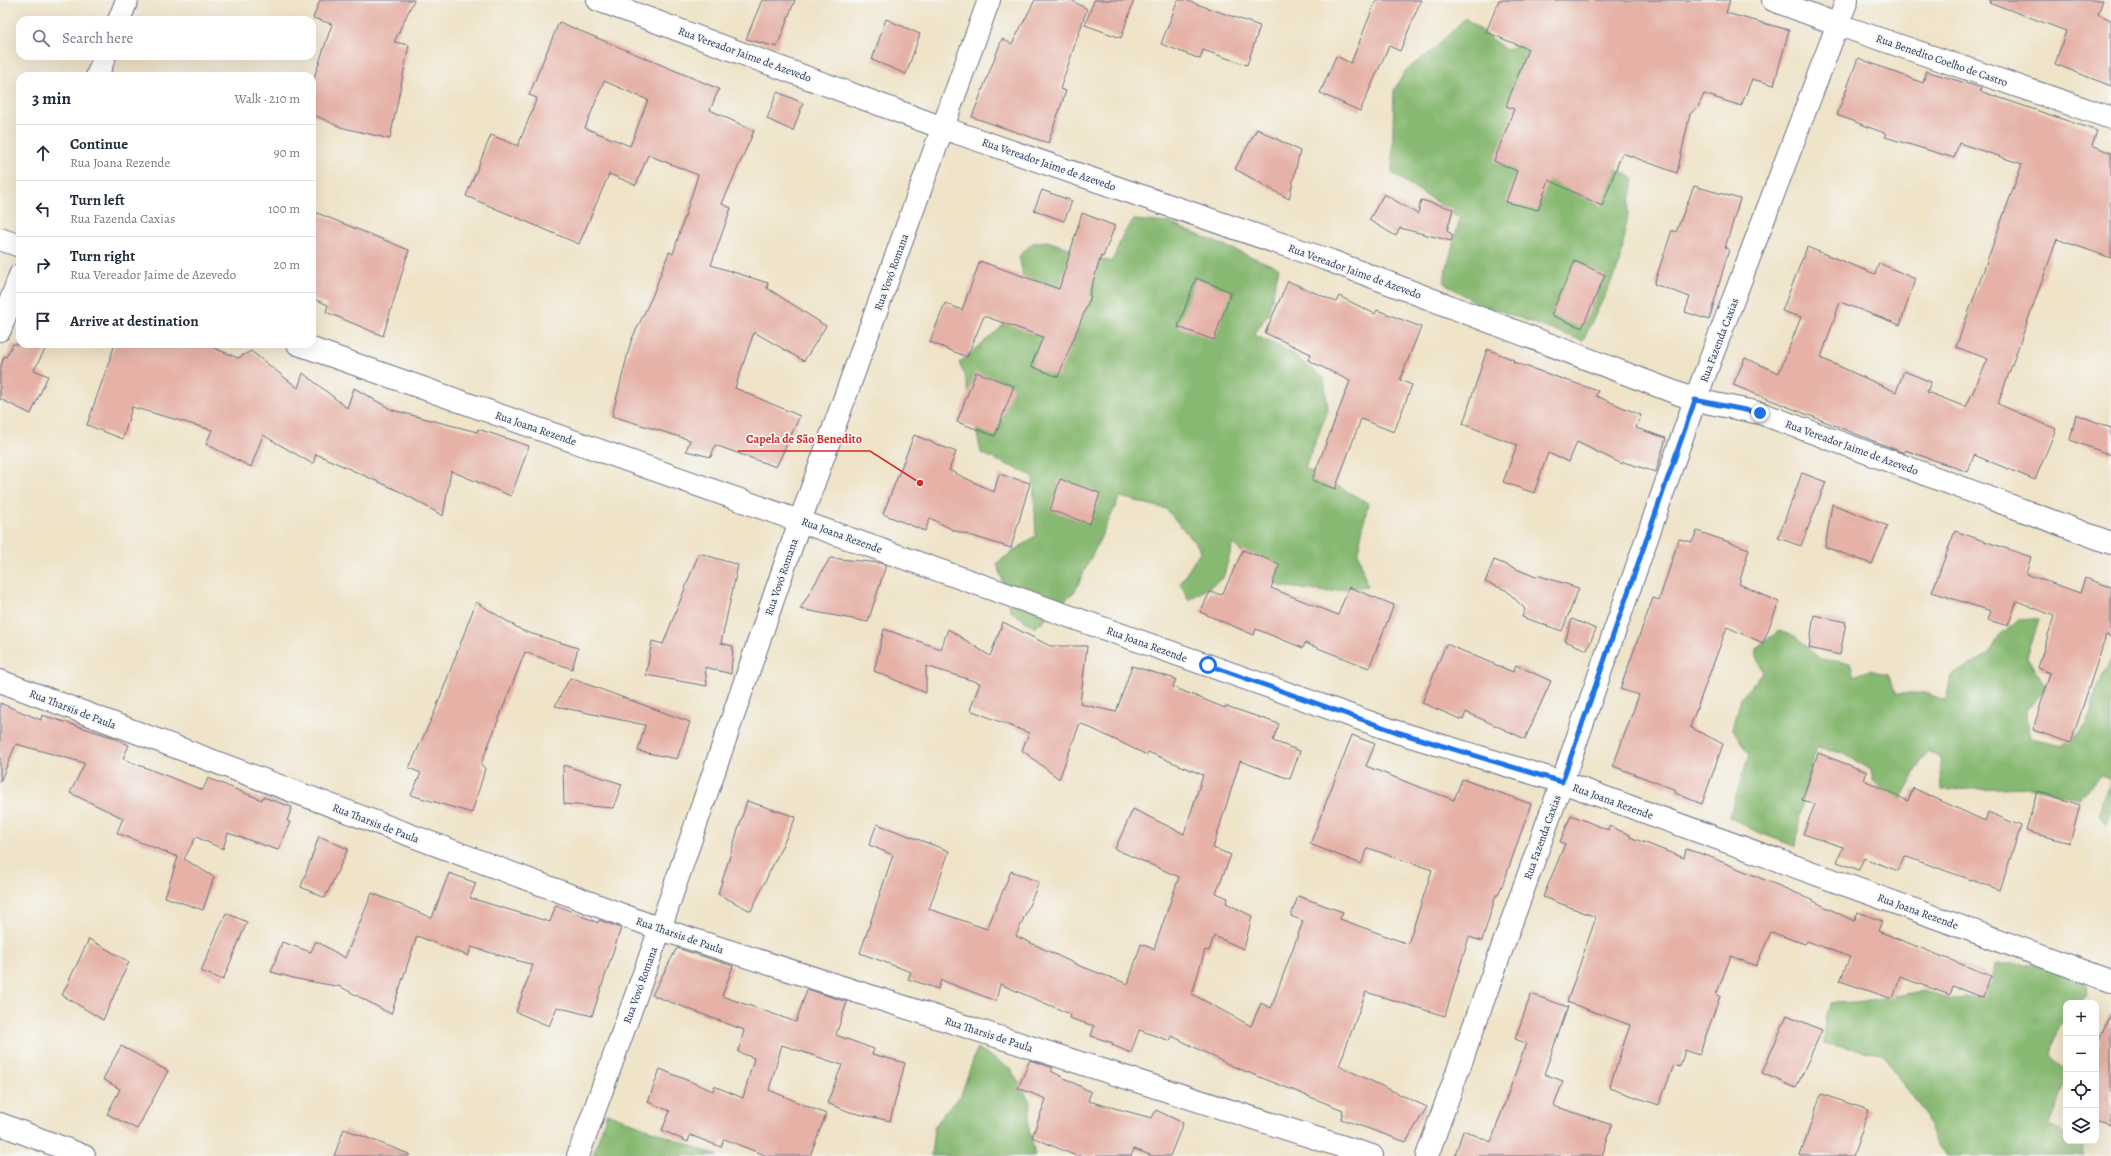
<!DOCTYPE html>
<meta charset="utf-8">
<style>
body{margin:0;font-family:Alegreya,serif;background:#f6f6f7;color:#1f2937}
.controls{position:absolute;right:12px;bottom:12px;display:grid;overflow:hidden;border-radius:8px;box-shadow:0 4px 16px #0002}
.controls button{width:36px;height:36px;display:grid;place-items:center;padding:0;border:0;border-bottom:1px solid #e0e1e3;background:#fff;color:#1f2937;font:20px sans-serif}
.stop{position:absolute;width:12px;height:12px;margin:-9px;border:3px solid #1a73e8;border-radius:50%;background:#fff}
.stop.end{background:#1a73e8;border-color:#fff;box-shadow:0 1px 4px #0008}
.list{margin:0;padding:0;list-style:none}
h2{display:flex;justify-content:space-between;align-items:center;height:52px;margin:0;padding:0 16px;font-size:17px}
h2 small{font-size:13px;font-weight:400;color:#747a83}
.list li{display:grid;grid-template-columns:26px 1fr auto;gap:12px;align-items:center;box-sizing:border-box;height:56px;padding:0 16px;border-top:1px solid #e0e1e3}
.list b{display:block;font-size:15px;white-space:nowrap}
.list p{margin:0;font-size:13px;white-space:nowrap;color:#747a83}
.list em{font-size:13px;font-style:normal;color:#747a83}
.icon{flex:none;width:22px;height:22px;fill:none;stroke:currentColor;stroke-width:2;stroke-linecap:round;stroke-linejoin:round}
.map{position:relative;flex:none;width:2111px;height:1156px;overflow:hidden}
.search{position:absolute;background:#fff;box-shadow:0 4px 16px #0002;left:16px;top:16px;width:300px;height:44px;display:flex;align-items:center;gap:10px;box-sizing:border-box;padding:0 14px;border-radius:12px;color:#747a83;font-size:15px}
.panel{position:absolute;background:#fff;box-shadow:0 4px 16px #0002;left:16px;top:72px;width:300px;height:276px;border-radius:12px}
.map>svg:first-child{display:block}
.forest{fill:#88b972;stroke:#527468}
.building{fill:#e6b2a8;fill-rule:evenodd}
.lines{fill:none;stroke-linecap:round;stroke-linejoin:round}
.street-casing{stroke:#656e83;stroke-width:24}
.street{stroke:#fff;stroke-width:22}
.route{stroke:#1a73e8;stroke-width:5}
.labels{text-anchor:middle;stroke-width:3.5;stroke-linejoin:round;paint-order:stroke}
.street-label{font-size:11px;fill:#1b2f5e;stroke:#f6f6f2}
.leader{fill:none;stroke:#d62828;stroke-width:1.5}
.callout-dot{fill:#d62828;stroke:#f6f6f2;stroke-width:1.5}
.callout-label{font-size:12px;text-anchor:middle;font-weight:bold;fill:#d62828;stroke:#f6f6f2;stroke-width:3.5;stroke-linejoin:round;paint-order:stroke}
</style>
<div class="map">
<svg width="2111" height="1156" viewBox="0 0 2111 1156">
<rect width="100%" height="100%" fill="#f6f6f2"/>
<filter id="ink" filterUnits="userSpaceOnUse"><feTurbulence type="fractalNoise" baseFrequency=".025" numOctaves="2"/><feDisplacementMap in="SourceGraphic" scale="8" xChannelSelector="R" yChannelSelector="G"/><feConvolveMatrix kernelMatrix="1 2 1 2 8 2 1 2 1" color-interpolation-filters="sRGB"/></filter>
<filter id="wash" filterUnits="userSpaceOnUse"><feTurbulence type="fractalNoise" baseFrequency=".012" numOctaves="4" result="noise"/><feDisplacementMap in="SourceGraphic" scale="16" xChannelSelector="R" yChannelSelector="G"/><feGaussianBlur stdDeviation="0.9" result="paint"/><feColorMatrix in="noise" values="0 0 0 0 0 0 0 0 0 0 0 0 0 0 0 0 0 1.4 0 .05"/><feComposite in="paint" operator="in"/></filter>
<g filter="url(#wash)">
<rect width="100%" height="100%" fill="#efe3c8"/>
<path class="forest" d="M 1465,18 L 1506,50 L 1532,38 L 1558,141 L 1634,178 L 1620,263 L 1583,341 L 1475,302 L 1443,282 L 1460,218 L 1392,173 L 1394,90 L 1406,70 L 1433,50 Z
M 1134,220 L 1169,223 L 1279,268 L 1268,314 L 1254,335 L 1285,349 L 1324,378 L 1328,410 L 1305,468 L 1368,503 L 1358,552 L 1367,586 L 1326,592 L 1279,586 L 1233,544 L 1223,578 L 1189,600 L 1180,584 L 1201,550 L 1166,509 L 1120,497 L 1075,591 L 1035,628 L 1011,611 L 997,563 L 1036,535 L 1033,476 L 981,453 L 965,376 L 959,363 L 997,331 L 1028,302 L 1019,256 L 1032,243 L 1047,241 L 1112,262 L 1123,234 Z
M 2020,618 L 2039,620 L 2027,657 L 2047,688 L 2026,710 L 2030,738 L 2064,745 L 2088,724 L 2096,692 L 2111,658 L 2111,811 L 2106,824 L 2098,816 L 2110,780 L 2101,776 L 2079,798 L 2029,787 L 1942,790 L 1940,758 L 1927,751 L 1899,802 L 1873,781 L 1871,770 L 1843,753 L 1816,748 L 1800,814 L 1796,847 L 1755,831 L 1729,817 L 1749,755 L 1733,729 L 1741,698 L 1763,673 L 1756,654 L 1756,648 L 1779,631 L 1797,637 L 1820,659 L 1850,663 L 1854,676 L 1870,670 L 1888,675 L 1896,693 L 1926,693 L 1946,701 L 1951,676 L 1990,653 L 2000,635 Z
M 1995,964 L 2041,964 L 2085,977 L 2087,995 L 2080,1003 L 2066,1003 L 2066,1018 L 2057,1027 L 2050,1055 L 2066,1071 L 2066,1081 L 2050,1126 L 2066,1134 L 2066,1141 L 2081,1142 L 2085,1156 L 1948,1156 L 1938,1147 L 1922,1110 L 1882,1053 L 1823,1044 L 1825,1018 L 1831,1003 L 1857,1002 L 1924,991 L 1953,999 L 1980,997 L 1992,984 Z
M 977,1048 L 1010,1068 L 1031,1103 L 1028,1124 L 1035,1156 L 931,1156 L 934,1128 L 946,1110 L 961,1095 Z
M 607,1113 L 718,1156 L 593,1156 Z"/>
<g id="blocks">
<path class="building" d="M 320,0 L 414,0 L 394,42 L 409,45 L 390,139 L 340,127 L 312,114 L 312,84 L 332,24 L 313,18 Z
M 762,0 L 795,0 L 777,47 L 746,39 Z
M 1035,0 L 1071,0 L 1087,9 L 1060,89 L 1066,91 L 1048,143 L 972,117 L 1002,39 L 1012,44 Z
M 1094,0 L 1134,0 L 1121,38 L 1085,25 Z
M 1178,0 L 1185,0 L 1260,26 L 1247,65 L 1203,50 L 1200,59 L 1161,44 Z
M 1376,0 L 1421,0 L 1400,51 L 1389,46 L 1360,111 L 1320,93 L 1336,56 L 1351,63 Z
M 1499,0 L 1730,0 L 1726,13 L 1789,30 L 1774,85 L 1752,79 L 1741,106 L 1704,94 L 1698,107 L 1690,114 L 1677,173 L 1622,153 L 1602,206 L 1549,180 L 1538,210 L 1506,202 L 1517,171 L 1494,161 L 1514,109 L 1506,106 L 1528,49 L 1486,32 Z
M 1990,0 L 2103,0 L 2098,14 L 2111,20 L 2111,86 L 2055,64 L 2066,31 L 1989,2 Z
M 886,19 L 920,34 L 906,74 L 872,60 Z
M 559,22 L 719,89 L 710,110 L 754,131 L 722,204 L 731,208 L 711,265 L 768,283 L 767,288 L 826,326 L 804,361 L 754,332 L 735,388 L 800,416 L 776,467 L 715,445 L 711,457 L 686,451 L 690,440 L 612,416 L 631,341 L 652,297 L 669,252 L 673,254 L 698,175 L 648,155 L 636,185 L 609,174 L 579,244 L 466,196 L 491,135 L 518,146 L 537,98 L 529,95 ZM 604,81 L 648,100 L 630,146 L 585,128 Z
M 1858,58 L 1923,83 L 1926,71 L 1982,88 L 1980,91 L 2097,131 L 2092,145 L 2111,153 L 2111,258 L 2057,239 L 1998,404 L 2056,429 L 2035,480 L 1974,455 L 1968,472 L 1905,450 L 1904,453 L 1733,385 L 1745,358 L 1779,373 L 1801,317 L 1782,311 L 1807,247 L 1875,274 L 1879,263 L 1915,279 L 1900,325 L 1840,302 L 1821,358 L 1896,392 L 1904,371 L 1931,382 L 1927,392 L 1966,407 L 1988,359 L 1956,347 L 2022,164 L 1959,143 L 1954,158 L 1885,137 L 1887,134 L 1837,115 Z
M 777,92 L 803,103 L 793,131 L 767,119 Z
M 1257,129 L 1300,151 L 1289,199 L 1235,169 Z
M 1694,186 L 1740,199 L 1725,248 L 1729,249 L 1709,320 L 1685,312 L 1690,297 L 1654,284 L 1672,230 L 1676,232 Z
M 1042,190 L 1072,201 L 1064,221 L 1034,210 Z
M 1384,194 L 1418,214 L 1421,200 L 1453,209 L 1447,231 L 1453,235 L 1451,241 L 1400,228 L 1396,236 L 1369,220 Z
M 312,211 L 409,250 L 383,336 L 326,312 L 328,305 L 312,298 Z
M 1082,213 L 1115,226 L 1103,257 L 1101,256 L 1089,295 L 1091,296 L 1058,377 L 1031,366 L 1043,337 L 984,316 L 967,357 L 930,342 L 945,303 L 962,310 L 980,261 L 1059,289 Z
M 1575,261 L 1605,275 L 1582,328 L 1551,315 Z
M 1196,278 L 1231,292 L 1214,340 L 1178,327 Z
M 1288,281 L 1336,302 L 1339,296 L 1375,314 L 1377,310 L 1421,327 L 1400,380 L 1412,385 L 1394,432 L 1361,419 L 1335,489 L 1312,480 L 1350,381 L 1308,360 L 1311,354 L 1265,333 Z
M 13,344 L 48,344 L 34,370 L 48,376 L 31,414 L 0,399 L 0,370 L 4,356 L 6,357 Z
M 115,344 L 205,344 L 238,358 L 251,351 L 298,388 L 303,373 L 347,408 L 354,388 L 392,410 L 477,432 L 478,429 L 529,446 L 511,496 L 451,471 L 443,516 L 399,491 L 316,454 L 313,464 L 263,435 L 251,467 L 206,444 L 212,430 L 132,407 L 123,439 L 87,425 Z
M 1487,349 L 1514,360 L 1513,362 L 1598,391 L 1596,396 L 1641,415 L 1636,428 L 1666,438 L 1656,472 L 1623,462 L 1622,464 L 1577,442 L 1569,462 L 1548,453 L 1534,493 L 1503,482 L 1517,445 L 1463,424 Z
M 976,372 L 1014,386 L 995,436 L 957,422 Z
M 2076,414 L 2111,428 L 2111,455 L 2070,440 Z
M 914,435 L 956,452 L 949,470 L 994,492 L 999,474 L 1030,483 L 1011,548 L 953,530 L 930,518 L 925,531 L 883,514 Z
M 1802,473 L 1826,482 L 1801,546 L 1778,538 Z
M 1060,479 L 1100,493 L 1090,524 L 1050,510 Z
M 1832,504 L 1888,526 L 1872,564 L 1825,547 Z
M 1697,531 L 1749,549 L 1739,584 L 1779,602 L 1763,643 L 1727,627 L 1690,727 L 1723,744 L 1702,804 L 1675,793 L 1676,790 L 1613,766 L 1639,695 L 1620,689 L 1653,598 L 1659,600 L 1679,539 L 1692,542 Z
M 1955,531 L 2031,557 L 2026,574 L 2080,593 L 2085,578 L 2111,587 L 2111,637 L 2106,635 L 2071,743 L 2033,730 L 2050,673 L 2038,668 L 2054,616 L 2017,601 L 2008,626 L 1988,620 L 1991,611 L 1932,592 Z
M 1243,550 L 1280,564 L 1271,588 L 1338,615 L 1349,587 L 1394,605 L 1369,668 L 1305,643 L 1303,648 L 1256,629 L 1254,635 L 1200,612 L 1210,592 L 1222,595 Z
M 699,553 L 738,565 L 721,643 L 733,646 L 731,674 L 705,667 L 707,686 L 646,675 L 652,641 L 663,644 Z
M 830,558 L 880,563 L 886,565 L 868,622 L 800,609 Z
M 1494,560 L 1536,577 L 1537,575 L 1579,588 L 1562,631 L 1522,617 L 1525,609 L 1506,590 L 1485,582 Z
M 476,602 L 523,631 L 578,648 L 572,669 L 525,652 L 481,764 L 485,769 L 472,813 L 411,795 L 421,773 L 409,768 L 435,711 Z
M 1814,615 L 1846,622 L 1840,655 L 1809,648 Z
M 1572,619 L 1596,629 L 1587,650 L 1565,641 Z
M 1003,622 L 1050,646 L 1087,646 L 1080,704 L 1116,712 L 1132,666 L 1176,679 L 1173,687 L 1225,708 L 1226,706 L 1279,724 L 1273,741 L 1300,751 L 1290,779 L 1240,761 L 1213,848 L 1231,855 L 1216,893 L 1228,898 L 1226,903 L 1252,916 L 1244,949 L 1214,936 L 1209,951 L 1205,950 L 1192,994 L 1251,1026 L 1261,1003 L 1271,1008 L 1303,921 L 1291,916 L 1298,896 L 1343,912 L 1340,919 L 1408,944 L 1432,870 L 1368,848 L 1361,864 L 1310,844 L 1352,735 L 1375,744 L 1366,766 L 1414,785 L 1454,800 L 1462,779 L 1531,804 L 1506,876 L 1498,895 L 1496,895 L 1482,941 L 1469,937 L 1445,1016 L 1366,992 L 1339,1066 L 1427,1107 L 1406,1142 L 1341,1119 L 1343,1110 L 1232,1066 L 1172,1036 L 1170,1041 L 1139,1030 L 1131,1053 L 1112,1045 L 1113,1043 L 1091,1036 L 1094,1026 L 1069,1018 L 1070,1014 L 1000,984 L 996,1001 L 941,980 L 938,989 L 908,979 L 911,972 L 860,953 L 893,855 L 869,845 L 877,824 L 949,851 L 929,909 L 987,929 L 1011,871 L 1039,882 L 1016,936 L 1080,966 L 1128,984 L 1141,944 L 1154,949 L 1179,877 L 1115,849 L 1133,809 L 1184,834 L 1203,775 L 1148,752 L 1147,755 L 1080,723 L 1059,779 L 1022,750 L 1029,733 L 970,710 L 980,683 L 926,666 L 926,693 L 874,671 L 884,629 L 941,649 L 948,629 L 990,656 Z
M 1446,644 L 1513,672 L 1516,665 L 1551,681 L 1525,739 L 1466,712 L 1463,720 L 1422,703 Z
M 570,678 L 690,722 L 677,759 L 638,751 L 645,725 L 555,706 Z
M 0,703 L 41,720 L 42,715 L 112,737 L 129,745 L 123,759 L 203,790 L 208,778 L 262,800 L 263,797 L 292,807 L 287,821 L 290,822 L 278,850 L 228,833 L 223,849 L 196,837 L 184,859 L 214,877 L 203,910 L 165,897 L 178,857 L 117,833 L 123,818 L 70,793 L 85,763 L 16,744 L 0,782 Z
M 1818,753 L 1867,772 L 1864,780 L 1908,801 L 1913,788 L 1985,821 L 1988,812 L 2021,826 L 2000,890 L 1904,856 L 1898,871 L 1864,858 L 1859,870 L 1837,862 L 1843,847 L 1803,834 L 1815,804 L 1802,800 Z
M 563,765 L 622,784 L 613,808 L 564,804 Z
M 2037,791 L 2080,805 L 2070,843 L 2026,831 Z
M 747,801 L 796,817 L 751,911 L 718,894 Z
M 1571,815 L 1608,830 L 1609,826 L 1630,835 L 1630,837 L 1684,858 L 1686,849 L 1708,856 L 1801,895 L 1854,921 L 1858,912 L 1882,921 L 1878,931 L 1991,976 L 1983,998 L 1953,986 L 1950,995 L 1900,977 L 1893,999 L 1840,981 L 1850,957 L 1807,941 L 1805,944 L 1771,932 L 1756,966 L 1731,956 L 1716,995 L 1720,996 L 1699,1055 L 1685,1050 L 1680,1067 L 1674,1065 L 1659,1105 L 1609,1088 L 1630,1025 L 1567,1002 L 1596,917 L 1543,897 L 1565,844 L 1560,842 Z
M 319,836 L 348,849 L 325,898 L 301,887 Z
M 449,873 L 476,883 L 470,898 L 550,922 L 556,905 L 598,923 L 599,920 L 621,928 L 592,1016 L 557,1007 L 549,1026 L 516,1012 L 533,965 L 471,947 L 468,956 L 417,936 L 391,1014 L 341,987 L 297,979 L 271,972 L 282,942 L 311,952 L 316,941 L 345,958 L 372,893 L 432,918 Z
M 226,913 L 247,922 L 223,980 L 201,971 Z
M 89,939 L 129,962 L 103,1020 L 62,995 Z
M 677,948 L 733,966 L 722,996 L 796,1022 L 807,989 L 847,1002 L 836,1035 L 874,1049 L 872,1054 L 905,1063 L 890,1121 L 850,1112 L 827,1103 L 842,1065 L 782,1045 L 769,1090 L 826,1114 L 810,1156 L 767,1156 L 724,1139 L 721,1147 L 690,1135 L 688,1142 L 662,1130 L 670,1111 L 648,1102 L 660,1069 L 713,1091 L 714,1086 L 743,1098 L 754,1058 L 738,1052 L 744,1030 L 652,995 Z
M 1531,994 L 1568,1007 L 1544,1074 L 1563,1081 L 1554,1106 L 1612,1125 L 1602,1156 L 1455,1156 L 1463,1130 L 1491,1142 L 1526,1043 L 1515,1039 Z
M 2110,1013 L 2111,1013 L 2111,1127 L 2097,1122 L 2096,1124 L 2096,1048 Z
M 1787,1015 L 1822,1030 L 1796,1088 L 1762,1073 Z
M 121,1046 L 168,1071 L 137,1129 L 107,1114 L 120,1089 L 103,1079 Z
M 1030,1060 L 1053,1068 L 1051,1071 L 1091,1092 L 1088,1101 L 1152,1118 L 1156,1110 L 1183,1123 L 1170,1156 L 1153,1156 L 1134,1149 L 1131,1156 L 1076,1156 L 1032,1137 L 1046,1099 L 1018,1088 Z
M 1821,1094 L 1869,1110 L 1853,1156 L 1800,1156 Z
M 344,1129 L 409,1154 L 409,1156 L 334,1156 Z"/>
</g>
</g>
<g filter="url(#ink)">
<use href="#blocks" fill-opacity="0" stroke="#656e83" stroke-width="1"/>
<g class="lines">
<defs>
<path id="street" d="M 598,0 L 943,128 L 1331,261 L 1695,400 L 1760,413 L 2111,543
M 1773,0 L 1839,25 L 2111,118
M 119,20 L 127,0
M 97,76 L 105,56
M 0,239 L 20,246
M 0,330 L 20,275
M 298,344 L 1397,732 L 1562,782 L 2111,981
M 0,681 L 660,929 L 1372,1156
M 0,1124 L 84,1156
M 578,1156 L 660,929 L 800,521 L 989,0
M 1427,1156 L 1562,782 L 1695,400 L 1847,0"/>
</defs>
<use href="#street" class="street-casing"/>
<use href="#street" class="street"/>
</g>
</g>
<g class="lines" filter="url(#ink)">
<path class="route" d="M 1208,665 L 1397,732 L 1562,782 L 1695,400 L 1760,413"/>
</g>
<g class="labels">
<g class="street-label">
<text transform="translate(745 54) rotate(20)" y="4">Rua Vereador Jaime de Azevedo</text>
<text transform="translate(1942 60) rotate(19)" y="4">Rua Benedito Coelho de Castro</text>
<text transform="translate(1049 164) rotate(19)" y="4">Rua Vereador Jaime de Azevedo</text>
<text transform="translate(1355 271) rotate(20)" y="4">Rua Vereador Jaime de Azevedo</text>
<text transform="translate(891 272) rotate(-70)" y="4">Rua Vovó Romana</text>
<text transform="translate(1719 340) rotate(-69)" y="4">Rua Fazenda Caxias</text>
<text transform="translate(536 428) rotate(19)" y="4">Rua Joana Rezende</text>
<text transform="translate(1852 447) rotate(20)" y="4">Rua Vereador Jaime de Azevedo</text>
<text transform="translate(842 535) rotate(20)" y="4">Rua Joana Rezende</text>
<text transform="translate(781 577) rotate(-71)" y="4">Rua Vovó Romana</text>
<text transform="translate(1147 644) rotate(20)" y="4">Rua Joana Rezende</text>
<text transform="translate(73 709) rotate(21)" y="4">Rua Tharsis de Paula</text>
<text transform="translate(1613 801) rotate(20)" y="4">Rua Joana Rezende</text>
<text transform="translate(376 823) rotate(21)" y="4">Rua Tharsis de Paula</text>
<text transform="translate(1542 837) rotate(-70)" y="4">Rua Fazenda Caxias</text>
<text transform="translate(1918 911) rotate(20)" y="4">Rua Joana Rezende</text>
<text transform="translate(680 935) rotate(19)" y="4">Rua Tharsis de Paula</text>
<text transform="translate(640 985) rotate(-70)" y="4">Rua Vovó Romana</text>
<text transform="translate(989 1034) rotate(18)" y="4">Rua Tharsis de Paula</text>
</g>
</g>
<path class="leader" d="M920 483L870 451H738"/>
<circle class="callout-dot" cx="920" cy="483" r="4"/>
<g class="callout-label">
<text x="804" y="443">Capela de São Benedito</text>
</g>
</svg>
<div class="controls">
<button>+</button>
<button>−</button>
<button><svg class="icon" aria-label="locate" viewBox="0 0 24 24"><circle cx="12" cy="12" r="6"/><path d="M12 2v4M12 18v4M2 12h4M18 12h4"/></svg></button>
<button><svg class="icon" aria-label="layers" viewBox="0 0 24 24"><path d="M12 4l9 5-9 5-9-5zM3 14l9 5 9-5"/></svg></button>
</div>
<div class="stop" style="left:1208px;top:665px"></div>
<div class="stop end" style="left:1760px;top:413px"></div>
<div class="search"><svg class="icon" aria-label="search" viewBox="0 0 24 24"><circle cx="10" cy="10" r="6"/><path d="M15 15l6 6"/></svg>Search here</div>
<section class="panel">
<h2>3 min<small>Walk · 210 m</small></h2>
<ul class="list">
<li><svg class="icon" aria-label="ahead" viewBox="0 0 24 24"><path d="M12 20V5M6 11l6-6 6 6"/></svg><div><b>Continue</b><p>Rua Joana Rezende</p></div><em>90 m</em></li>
<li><svg class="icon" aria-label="left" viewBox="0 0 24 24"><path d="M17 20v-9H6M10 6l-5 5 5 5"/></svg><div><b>Turn left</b><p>Rua Fazenda Caxias</p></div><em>100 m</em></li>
<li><svg class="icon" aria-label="right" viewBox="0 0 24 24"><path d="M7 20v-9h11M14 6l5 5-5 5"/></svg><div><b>Turn right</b><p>Rua Vereador Jaime de Azevedo</p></div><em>20 m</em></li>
<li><svg class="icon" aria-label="arrive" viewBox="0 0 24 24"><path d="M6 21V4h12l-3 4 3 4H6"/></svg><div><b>Arrive at destination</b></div></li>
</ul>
</section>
</div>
